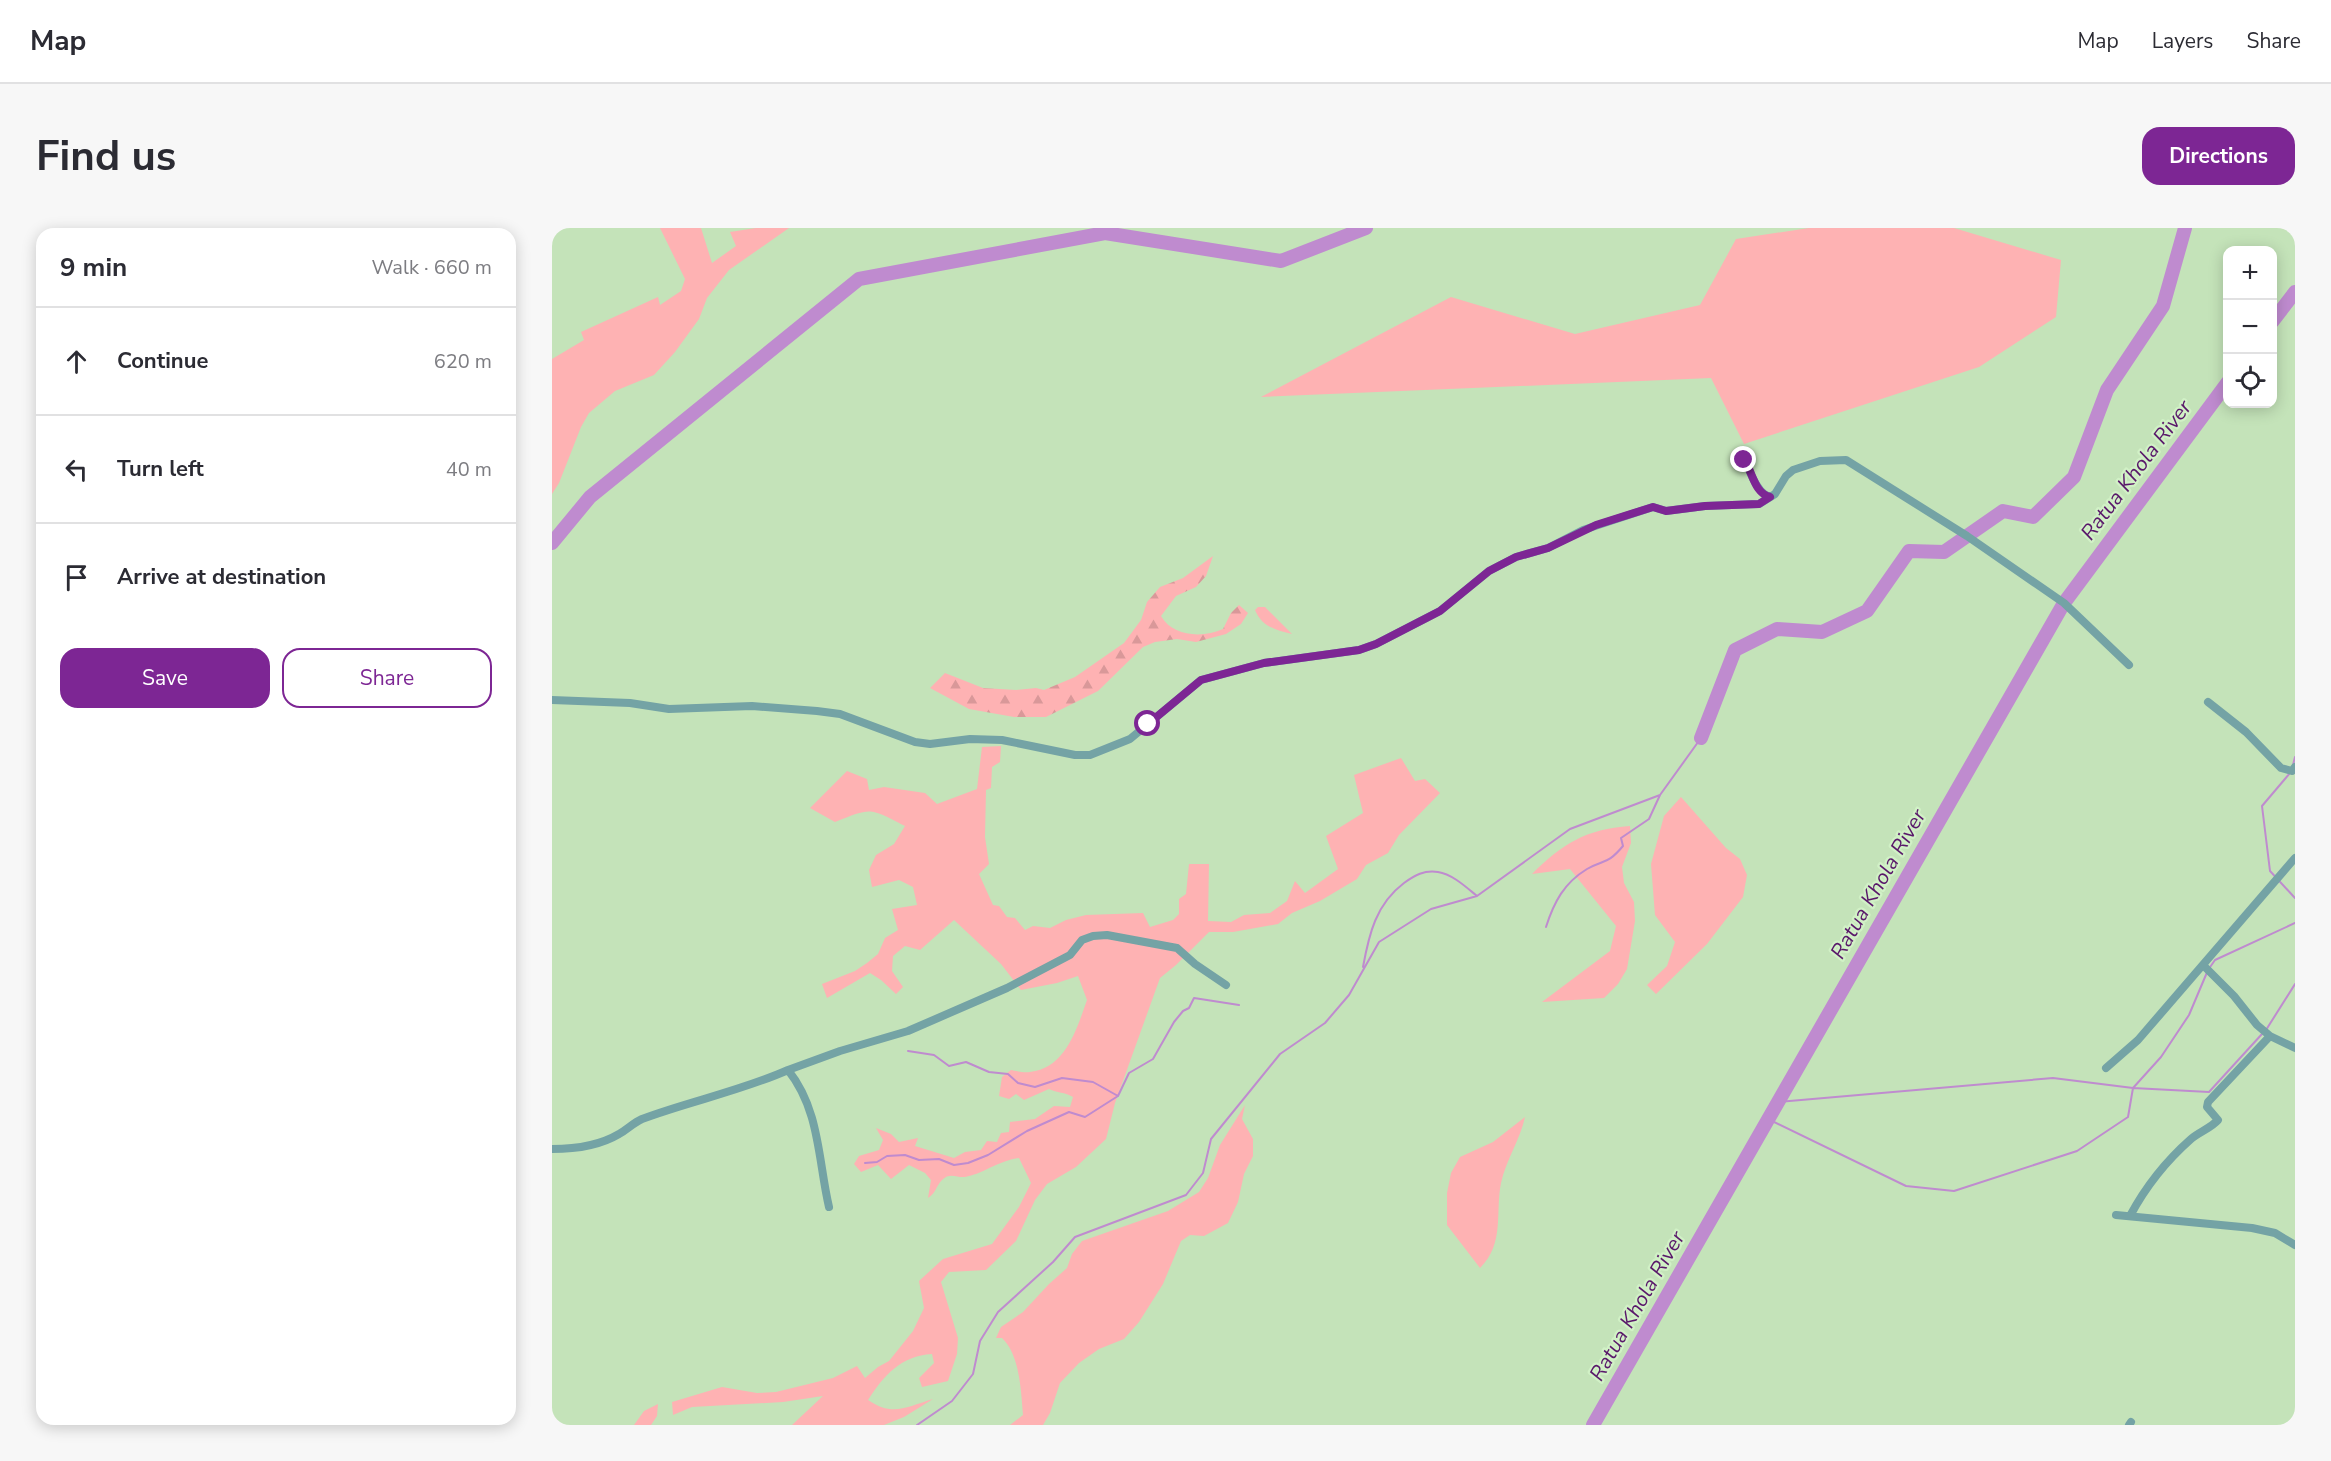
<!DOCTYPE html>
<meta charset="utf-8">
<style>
body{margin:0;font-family:"Nunito Sans",sans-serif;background:#f7f7f7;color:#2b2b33}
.controls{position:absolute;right:18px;top:18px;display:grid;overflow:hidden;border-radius:12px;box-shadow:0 3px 15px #0003}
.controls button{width:54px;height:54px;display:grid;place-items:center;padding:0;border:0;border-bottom:2px solid #e1e1e2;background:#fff;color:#2b2b33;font:30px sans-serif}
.stop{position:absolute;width:18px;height:18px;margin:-14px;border:4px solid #7d2694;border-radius:50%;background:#fff}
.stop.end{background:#7d2694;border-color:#fff;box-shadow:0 2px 6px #0008}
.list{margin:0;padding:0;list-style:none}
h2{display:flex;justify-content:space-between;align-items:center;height:78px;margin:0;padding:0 24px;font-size:26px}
h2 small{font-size:20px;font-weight:400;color:#7c7c81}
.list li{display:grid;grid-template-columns:39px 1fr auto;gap:18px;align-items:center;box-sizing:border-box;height:108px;padding:0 24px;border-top:2px solid #e1e1e2}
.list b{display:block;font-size:22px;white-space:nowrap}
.list em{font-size:20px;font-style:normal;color:#7c7c81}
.actions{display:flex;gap:12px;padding:18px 24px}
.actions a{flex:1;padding:14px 0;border:2px solid #7d2694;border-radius:18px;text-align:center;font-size:21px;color:#7d2694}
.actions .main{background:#7d2694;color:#fff}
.icon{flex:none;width:33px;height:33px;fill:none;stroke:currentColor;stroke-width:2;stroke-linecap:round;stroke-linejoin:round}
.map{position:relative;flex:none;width:1743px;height:1197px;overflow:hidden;border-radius:18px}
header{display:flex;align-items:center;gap:36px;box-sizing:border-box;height:84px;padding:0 30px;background:#fff;border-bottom:2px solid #e1e1e2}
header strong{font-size:28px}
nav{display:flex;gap:33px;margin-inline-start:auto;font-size:21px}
.intro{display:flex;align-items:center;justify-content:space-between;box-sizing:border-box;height:144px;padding:0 36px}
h1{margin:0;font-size:42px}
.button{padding:15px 27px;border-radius:18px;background:#7d2694;color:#fff;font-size:21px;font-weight:700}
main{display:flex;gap:36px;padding:0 36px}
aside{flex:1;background:#fff;border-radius:18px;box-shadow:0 3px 15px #0003}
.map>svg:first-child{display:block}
.grass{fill:#feb2b3}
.forest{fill:url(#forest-firs)}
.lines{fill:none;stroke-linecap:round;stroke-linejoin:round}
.stream{stroke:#bf8bcf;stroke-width:2}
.river{stroke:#bf8bcf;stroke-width:14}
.street{stroke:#74a3a5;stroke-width:8}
.route{stroke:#7d2694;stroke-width:8}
.labels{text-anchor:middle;stroke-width:4.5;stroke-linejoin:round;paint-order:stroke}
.water-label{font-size:21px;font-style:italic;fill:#59186a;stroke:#d1f1c6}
</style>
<header>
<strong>Map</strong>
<nav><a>Map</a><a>Layers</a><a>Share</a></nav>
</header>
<div class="intro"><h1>Find us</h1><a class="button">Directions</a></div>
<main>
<aside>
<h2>9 min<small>Walk · 660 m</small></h2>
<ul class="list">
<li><svg class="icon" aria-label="ahead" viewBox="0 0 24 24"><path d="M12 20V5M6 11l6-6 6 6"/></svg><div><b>Continue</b></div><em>620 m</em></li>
<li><svg class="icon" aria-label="left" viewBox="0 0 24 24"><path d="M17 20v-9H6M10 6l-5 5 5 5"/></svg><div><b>Turn left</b></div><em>40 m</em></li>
<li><svg class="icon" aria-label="arrive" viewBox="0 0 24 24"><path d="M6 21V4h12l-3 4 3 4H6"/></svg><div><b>Arrive at destination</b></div></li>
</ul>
<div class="actions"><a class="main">Save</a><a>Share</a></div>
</aside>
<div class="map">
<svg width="1743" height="1197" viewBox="0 0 1743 1197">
<defs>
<pattern id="forest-firs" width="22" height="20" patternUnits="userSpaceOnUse" patternTransform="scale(1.5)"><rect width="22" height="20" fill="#feb2b3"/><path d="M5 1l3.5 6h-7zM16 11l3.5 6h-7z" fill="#d99899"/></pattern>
</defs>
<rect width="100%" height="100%" fill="#c4e3b9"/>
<path class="grass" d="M 108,0 L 149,0 L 160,35 L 184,18 L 178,4 L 204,0 L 237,0 L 177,42 L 155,70 L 147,91 L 123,124 L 102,147 L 63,163 L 37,185 L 29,199 L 7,255 L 0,266 L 0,131 L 32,112 L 29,104 L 106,69 L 108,77 L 129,63 L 133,51 Z
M 1257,0 L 1402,0 L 1509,32 L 1504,89 L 1427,139 L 1192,216 L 1159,150 L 709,169 L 899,69 L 1023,106 L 1148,77 L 1184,11 Z
M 706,379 L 713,379 L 740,406 C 724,402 710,399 703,382 Z
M 449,518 L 448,534 L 440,539 L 439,560 L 434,562 L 433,609 L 437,636 L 427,646 L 441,677 L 447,678 L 455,689 L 463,690 L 473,702 L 481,698 L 498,700 L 514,692 L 534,687 L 591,685 L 598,699 L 621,692 L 627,686 L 627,671 L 634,666 L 637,636 L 657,636 L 656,693 L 679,694 L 692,687 L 718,685 L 735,673 L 743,653 L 753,665 L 786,641 L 774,608 L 811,585 L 802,547 L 849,530 L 863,553 L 873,551 L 888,565 L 847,607 L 836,625 L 814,637 L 805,651 L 768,673 L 740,685 L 726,696 L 681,704 L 657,704 L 624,737 L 608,750 L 563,875 L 554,911 L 524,939 L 495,956 L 483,972 L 464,1013 L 434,1042 L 397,1044 L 389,1054 L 406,1110 L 405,1126 L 396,1153 L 370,1159 L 367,1150 L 382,1135 L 380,1126 C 349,1128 332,1147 316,1172 C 341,1189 354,1179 381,1171 L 352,1189 L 332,1197 L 240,1197 L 271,1168 L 231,1174 L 140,1179 L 121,1187 L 120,1174 L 170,1159 L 205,1165 L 224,1164 L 281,1150 L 305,1138 L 313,1150 L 326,1139 L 337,1133 L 361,1103 L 372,1080 L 367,1053 L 391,1031 L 440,1016 L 467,979 L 479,955 L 467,930 C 448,932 429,947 413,949 C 405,950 398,944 390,952 C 384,958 384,965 376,970 L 379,952 L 373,945 L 357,937 L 339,951 L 326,937 L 309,944 L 302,936 L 307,928 L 327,922 L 331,912 L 324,900 L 339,906 L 347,914 L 366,910 L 363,918 L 402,930 L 413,924 L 429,922 L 435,913 L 445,914 L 449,905 L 457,904 L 458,894 L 483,891 L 502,878 L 518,879 L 521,869 C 513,864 505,865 497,861 L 472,872 L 464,866 L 457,871 L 447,868 L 450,849 L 459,842 C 465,843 472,845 478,844 C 514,840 525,800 535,772 L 526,748 L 505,755 L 469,762 L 449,736 L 402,692 L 368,722 L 353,718 L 341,728 L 340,743 L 351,759 L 344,766 L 329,752 L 318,745 L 275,770 L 270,756 L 303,743 L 315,735 L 326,726 L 333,710 L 346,702 L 340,681 L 365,677 L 361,659 L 347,652 L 320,659 L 317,642 L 324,627 L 342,616 L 353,598 C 317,580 321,579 283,594 L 258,580 L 295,543 L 315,551 L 317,562 L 332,559 L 373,565 L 385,576 L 425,561 L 430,519 Z
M 1129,569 L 1174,620 L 1188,631 L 1195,647 L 1191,669 L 1155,716 L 1104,766 L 1095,757 L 1115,738 L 1123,714 L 1103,687 L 1099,636 L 1112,588 Z
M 1078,598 L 1079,615 L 1070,639 L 1072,655 L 1082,674 L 1083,693 L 1075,741 L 1066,756 L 1052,770 L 990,774 L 1058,723 L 1064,698 L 1018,641 L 980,646 C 1010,616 1034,601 1078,598 Z
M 693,877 L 690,891 L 701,911 L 701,928 L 692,946 L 686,974 L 676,995 L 652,1008 L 638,1007 L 629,1013 L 611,1056 L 587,1094 L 572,1111 L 547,1121 L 527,1135 L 508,1155 L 498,1185 L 491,1197 L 458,1197 L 471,1187 C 469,1163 468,1127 450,1110 L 444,1110 L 449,1099 L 471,1084 L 497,1056 L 515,1040 L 520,1026 L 530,1013 L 616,983 L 647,964 L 656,950 L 668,917 Z
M 973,889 C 968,912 954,932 949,955 C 943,985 953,1015 928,1040 L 895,997 L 895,965 L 899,945 L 908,929 L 941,914 Z
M 106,1176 L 105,1188 L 99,1197 L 82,1197 L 92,1183 Z"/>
<path class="forest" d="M 661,328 L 654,348 L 644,359 L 624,368 L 609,388 C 621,409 651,410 671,401 L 679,385 L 687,377 L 696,385 L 689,396 L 674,406 L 644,414 L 625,411 L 603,414 L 591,419 L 546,463 L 494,489 L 462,489 L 417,481 L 378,460 L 393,445 L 431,460 L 464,462 L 484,460 L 492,462 L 523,449 L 572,415 L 589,392 L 595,374 L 608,359 L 631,350 Z"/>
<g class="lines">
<path class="stream" d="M 1741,537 L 1743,529
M 1738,545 L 1710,578 L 1718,643 L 1743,670
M 994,699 C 1002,674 1012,655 1035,641 C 1053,631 1055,637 1071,618 L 1069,610 L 1097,591 L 1108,567
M 811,739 C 817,706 824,676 852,655 C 863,647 872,642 886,644 C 900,646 914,659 925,668
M 1714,802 L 1743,756
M 356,823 L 382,827 L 397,838 L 414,834 L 437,844 L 456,846 L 466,855 L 483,859 L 510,850 L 541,854 L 566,868
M 1226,874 L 1501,850 L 1581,860 L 1657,864 L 1710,806
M 1216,891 L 1354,958 L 1402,963 L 1525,923 L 1576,889 L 1581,860 L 1609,829 L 1637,787 L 1656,742 L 1663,732 L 1743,695
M 313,935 L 325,934 L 335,928 L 353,927 L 367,932 L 387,931 L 402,937 L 416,935 L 436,927 L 475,903 L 517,884 L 533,889 L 566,868 L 577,845 L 601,831 L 622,794 L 631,783 L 637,780 L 642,770 L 687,777
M 365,1197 L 400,1173 L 421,1146 L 428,1113 L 446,1084 L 501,1034 L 523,1009 L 634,967 L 651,945 L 659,911 L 728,826 L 773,795 L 797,767 L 827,714 L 879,681 L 925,668 L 1018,601 L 1108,567 L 1149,510"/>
<path class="river" d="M 1720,94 L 1743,64
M 0,315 L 38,269 L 307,51 L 553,5 L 729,33 L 814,0
M 1149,510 L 1183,422 L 1225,401 L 1270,404 L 1315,383 L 1357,323 L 1392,324 L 1451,283 L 1481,289 L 1522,249 L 1555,162 L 1611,78 L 1633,0
M 1041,1197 L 1512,375 L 1676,154"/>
<path class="street" d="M 1192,222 C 1193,235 1204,265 1218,269
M 0,472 L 78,475 L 117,481 L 200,478 L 265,483 L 288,486 L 363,514 L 378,516 L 418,511 L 450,512 L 523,527 L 538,527 L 578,511 L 649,452 L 712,435 L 807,422 L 824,416 L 888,383 L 937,343 L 964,329 L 996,320 L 1031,302 L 1101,279 L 1114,283 L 1153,278 L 1207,276 L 1223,266 L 1234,248 L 1241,242 L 1268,233 L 1294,232 L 1415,308 L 1512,375 L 1577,437
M 1656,474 L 1694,504 L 1729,540 L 1740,543 L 1743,539
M 1651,737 L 1682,768 L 1705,797 L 1718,808
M 1554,840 L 1586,812 L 1743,630
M 236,842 L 288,823 L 356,803 L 455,760 L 518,727 L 530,712 L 541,708 L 555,707 L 625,720 L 643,736 L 674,757
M 0,921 C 24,921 47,918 67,906 C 76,901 81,895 90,891 C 138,873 189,863 236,842 C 268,882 266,932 277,979
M 1564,987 L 1700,1000 L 1723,1005 L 1743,1017
M 1578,988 C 1594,958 1614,933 1639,911 C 1647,904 1659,900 1666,892 L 1655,879 L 1656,874 L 1718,808 L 1743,820
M 1577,1197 L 1579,1194"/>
</g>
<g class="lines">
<path class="route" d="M 596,496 L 649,452 L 712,435 L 807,422 L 824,416 L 888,383 L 937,343 L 964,329 L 996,320 L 1044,297 L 1101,279 L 1114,283 L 1153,278 L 1207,276 L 1218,269 C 1202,265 1201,244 1192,232"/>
</g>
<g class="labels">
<g class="water-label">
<text transform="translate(1584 242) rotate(-53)" y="7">Ratua Khola River</text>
<text transform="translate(1326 656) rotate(-60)" y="7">Ratua Khola River</text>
<text transform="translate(1085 1078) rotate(-60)" y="7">Ratua Khola River</text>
</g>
</g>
</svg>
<div class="controls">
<button>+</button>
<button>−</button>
<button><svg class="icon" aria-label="locate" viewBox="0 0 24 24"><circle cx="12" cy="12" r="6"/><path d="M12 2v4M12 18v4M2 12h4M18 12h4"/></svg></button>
</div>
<div class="stop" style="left:596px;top:496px"></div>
<div class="stop end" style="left:1192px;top:232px"></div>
</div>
</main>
